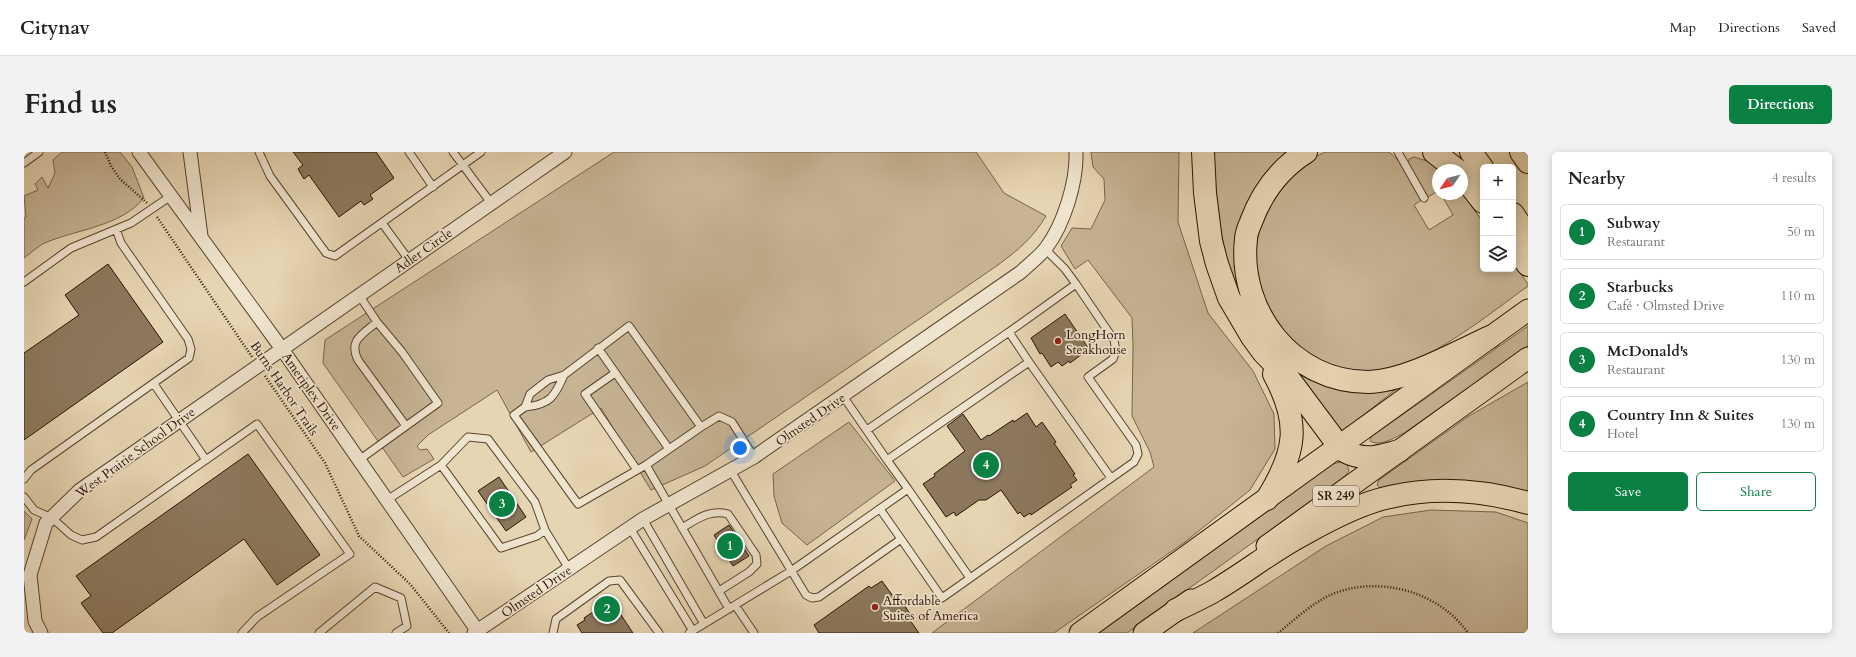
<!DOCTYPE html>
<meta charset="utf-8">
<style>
body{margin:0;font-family:Cardo,serif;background:#f2f2f2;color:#222}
.controls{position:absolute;right:12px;top:12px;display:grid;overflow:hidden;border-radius:6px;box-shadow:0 2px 10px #0003}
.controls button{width:36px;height:36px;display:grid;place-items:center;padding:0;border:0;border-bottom:1px solid #e0e0e0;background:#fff;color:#222;font:20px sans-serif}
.compass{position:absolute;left:1408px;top:12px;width:36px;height:36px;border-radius:50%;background:#fff;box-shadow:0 2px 10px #0003;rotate:235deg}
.you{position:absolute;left:716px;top:296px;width:14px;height:14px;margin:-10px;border:3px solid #fff;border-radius:50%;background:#1a73e8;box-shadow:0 0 0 6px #1a73e833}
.badge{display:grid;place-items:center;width:26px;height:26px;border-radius:50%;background:#0b8043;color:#fff;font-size:13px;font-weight:700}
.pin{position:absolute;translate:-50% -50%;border:2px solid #fff;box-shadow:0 1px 4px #0006}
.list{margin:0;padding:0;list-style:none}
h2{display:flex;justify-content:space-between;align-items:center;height:52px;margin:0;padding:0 16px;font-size:17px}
h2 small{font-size:13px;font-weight:400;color:#767676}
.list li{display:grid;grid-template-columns:26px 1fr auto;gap:12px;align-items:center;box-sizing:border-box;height:56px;margin:0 8px 8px;padding:0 8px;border:1px solid #e0e0e0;border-radius:6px}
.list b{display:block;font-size:15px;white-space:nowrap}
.list p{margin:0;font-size:13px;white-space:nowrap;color:#767676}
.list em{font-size:13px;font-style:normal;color:#767676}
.actions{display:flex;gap:8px;padding:12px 16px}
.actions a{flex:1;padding:9px 0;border:1px solid #0b8043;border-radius:6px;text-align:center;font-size:14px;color:#0b8043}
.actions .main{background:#0b8043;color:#fff}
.icon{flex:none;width:22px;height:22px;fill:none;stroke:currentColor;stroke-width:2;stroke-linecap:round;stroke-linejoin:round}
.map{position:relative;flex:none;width:1504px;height:481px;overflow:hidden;border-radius:6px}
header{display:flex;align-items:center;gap:24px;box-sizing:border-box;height:56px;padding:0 20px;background:#fff;border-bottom:1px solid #e0e0e0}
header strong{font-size:19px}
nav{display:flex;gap:22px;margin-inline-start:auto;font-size:14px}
.intro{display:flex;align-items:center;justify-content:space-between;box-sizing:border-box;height:96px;padding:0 24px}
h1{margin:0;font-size:28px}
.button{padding:10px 18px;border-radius:6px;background:#0b8043;color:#fff;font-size:14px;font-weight:700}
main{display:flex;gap:24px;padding:0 24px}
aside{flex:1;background:#fff;border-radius:6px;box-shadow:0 2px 10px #0003}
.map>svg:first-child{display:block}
.green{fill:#c6b495;stroke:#78644a}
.building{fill:#8c785d;stroke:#2a1400}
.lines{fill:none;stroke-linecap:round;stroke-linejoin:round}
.service-casing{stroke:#59442d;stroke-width:9}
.minor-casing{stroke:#59442d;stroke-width:15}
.primary-casing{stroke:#2a1400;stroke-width:23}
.motorway-casing{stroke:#2a1400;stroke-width:24}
.path{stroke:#2a1400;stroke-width:2.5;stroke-dasharray:1 2;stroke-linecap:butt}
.service{stroke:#efe4ce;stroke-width:7}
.minor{stroke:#efe4ce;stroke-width:13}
.primary{stroke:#e6d5b3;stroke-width:21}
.motorway{stroke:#e6d5b3;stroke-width:22}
.poi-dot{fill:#8f2418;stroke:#efe4ce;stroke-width:1.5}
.labels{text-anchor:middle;stroke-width:3.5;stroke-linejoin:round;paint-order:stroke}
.shield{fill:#efe4ce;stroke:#65523e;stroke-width:1}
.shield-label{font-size:12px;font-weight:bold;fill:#2a1400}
.street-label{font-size:13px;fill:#2a1400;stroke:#efe4ce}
.poi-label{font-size:13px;fill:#2a1400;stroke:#efe4ce;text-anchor:start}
</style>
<header>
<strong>Citynav</strong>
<nav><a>Map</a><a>Directions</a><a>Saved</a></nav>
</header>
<div class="intro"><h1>Find us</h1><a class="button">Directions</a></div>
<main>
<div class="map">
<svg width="1504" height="481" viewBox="0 0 1504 481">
<rect width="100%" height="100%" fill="#e6d5b3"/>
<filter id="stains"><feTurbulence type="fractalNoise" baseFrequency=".005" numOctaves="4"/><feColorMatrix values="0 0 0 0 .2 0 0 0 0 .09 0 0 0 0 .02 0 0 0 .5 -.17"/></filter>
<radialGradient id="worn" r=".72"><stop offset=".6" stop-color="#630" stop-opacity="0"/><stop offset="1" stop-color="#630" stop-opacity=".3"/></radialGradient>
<path class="green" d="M 38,0 L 96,0 L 108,15 L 120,46 C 97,74 55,77 23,90 C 15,93 7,101 0,106 L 0,66 L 2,65 L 0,44 L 14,38 L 11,32 L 18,25 L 24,36 L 31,21 L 29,8 Z
M 590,0 L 952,0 L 980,41 L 1022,64 C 1009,86 994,98 974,113 L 681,314 L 627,338 L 577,256 L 507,300 L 473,238 L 404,283 L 393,294 L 396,298 L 403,297 L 410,307 L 379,325 L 299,211 L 301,188 Z
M 1067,0 L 1155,0 L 1154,70 L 1184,161 L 1229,219 L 1250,262 L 1251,297 L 1226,338 L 1161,390 L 1030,481 L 908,481 L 1130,315 L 1126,300 L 1108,264 L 1109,194 L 1108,166 L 1064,108 L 1051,117 L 1037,94 L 1048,76 L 1067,77 L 1081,48 L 1080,27 L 1069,15 Z
M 1189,0 L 1270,0 L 1235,35 L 1222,151 C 1195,107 1193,50 1189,0 Z
M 1301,0 L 1365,0 L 1375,9 L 1399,47 L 1390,53 L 1405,78 L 1429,63 L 1417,42 L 1438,41 L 1459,70 L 1459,117 L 1489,117 L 1489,111 L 1504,132 L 1504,134 C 1468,160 1406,210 1364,217 C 1355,218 1345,220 1337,220 C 1316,219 1282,204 1268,190 C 1263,186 1259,179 1256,173 C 1243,155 1232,131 1232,109 C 1231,73 1250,32 1279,11 C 1285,7 1294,4 1301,0 Z
M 1390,5 L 1403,9 L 1417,18 L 1414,18 L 1414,39 L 1404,45 L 1384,12 L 1385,7 Z
M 1504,174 L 1504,194 L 1380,281 C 1369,286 1357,295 1346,289 L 1347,285 Z
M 1259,201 L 1375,235 L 1314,283 Z
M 1504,230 L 1504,342 L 1356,336 L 1353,333 L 1355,328 L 1445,264 Z
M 825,270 L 871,329 L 783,393 L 758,371 L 750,344 L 749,322 Z
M 1317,310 L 1323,312 L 1325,319 L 1320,325 L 1103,481 L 1075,481 L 1309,312 Z
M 1407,358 L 1472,360 L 1504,371 L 1504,481 L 1169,481 L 1302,394 L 1359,365 Z
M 0,359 L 8,367 L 0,388 Z"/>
<path class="building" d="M 269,0 L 352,0 L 370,26 L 346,43 L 349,47 L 340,53 L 337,49 L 315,65 L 285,23 L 280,27 L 274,17 L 279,13 Z
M 84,112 L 139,190 L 0,288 L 0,201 L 55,163 L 41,143 Z
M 1041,162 L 1065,197 L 1046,211 L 1045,209 L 1038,214 L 1034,210 L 1027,215 L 1018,201 L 1016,202 L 1007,186 Z
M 1003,261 L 1012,275 L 1018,270 L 1032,290 L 1030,291 L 1051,322 L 1049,323 L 1053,328 L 1046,333 L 1048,335 L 1007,363 L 1006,361 L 1000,365 L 996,360 L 994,362 L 977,338 L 962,348 L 955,348 L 932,364 L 930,360 L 922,365 L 899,332 L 911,324 L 910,322 L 941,299 L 923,274 L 939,262 L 957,288 L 964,283 L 965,284 L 989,268 L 990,270 Z
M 224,302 L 296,403 L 253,433 L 220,387 L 88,481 L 79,481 L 57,451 L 67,444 L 52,424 Z
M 475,325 L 502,365 L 482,379 L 454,339 Z
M 705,373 L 725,404 L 709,414 L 690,383 Z
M 858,429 L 871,447 L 875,445 L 886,462 L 883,464 L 895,481 L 795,481 L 790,473 L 845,434 L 847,436 Z
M 587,448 L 609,481 L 558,481 L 553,473 L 561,468 L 560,466 Z"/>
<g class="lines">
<defs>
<path id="service" d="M 235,0 L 246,24 L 302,101 L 311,104 L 457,0
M 385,0 L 409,35
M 429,0 L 467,51
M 1374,0 L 1400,46
M 0,11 L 15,0
M 358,71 L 385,108
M 0,130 L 47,96 L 107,71 L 147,44
M 335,143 L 353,170 L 378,200 L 414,251 L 335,308
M 353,170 C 339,182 324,188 334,208 L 382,274
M 574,196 L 645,297
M 1005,210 L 1087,326
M 591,221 L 561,242 L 613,318
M 130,232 L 182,308
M 819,244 L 863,308 L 1005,210 L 985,180 L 1052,132 L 1041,117 L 1021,97
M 501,255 C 526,253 531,244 540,223
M 677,275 L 695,264 L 708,270 L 730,305
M 843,278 L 985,180
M 622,313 L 677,275 L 605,174 L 540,223 L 524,228 L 506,242 L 501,255 L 490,263 L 554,352 L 622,313 L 705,457
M 707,319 L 782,443 L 788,446 L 795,445 L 877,387 L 856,357
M 0,327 L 7,318 L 165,206 L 167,197 L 164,187 L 97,91 L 92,77
M 884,337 L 946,426
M 0,345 L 10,358 L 28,366 L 47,383 L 58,388 L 72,385 L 233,272 L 326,402 L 233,465 L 218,481
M 363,348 L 417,313 L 444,285 L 464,287 L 511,350 L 521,378 L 513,384 L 477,396 L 417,313
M 619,367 L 680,472
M 606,376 L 669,479
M 658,376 C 673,367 686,357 704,362 L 732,403 L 733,412 L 725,420 L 695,439
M 521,378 L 545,417
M 877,387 L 918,446 L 1110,310 L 1114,302 L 1112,293 L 1064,225 L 1089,207 L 1092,199 L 1090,188 L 1052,132
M 711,453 L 730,481
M 295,481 L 351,435 L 377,446 L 383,474 L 372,481
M 529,481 L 532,467 L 585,429 L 596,428 L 635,481
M 665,481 L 767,419 L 884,337 L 863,308"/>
<path id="minor" d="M 115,0 L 258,197 L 455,481
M 166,0 L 177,84
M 17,481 L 11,469 L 6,423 L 22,371 L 56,338 L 541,0
M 450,481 L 619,367 L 730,305 L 997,120 C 1005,112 1015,105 1022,96 C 1040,72 1053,30 1052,0"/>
<path id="primary" d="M 1243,394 L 1504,206
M 1056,481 L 1504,158
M 1120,481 L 1167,448"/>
<path id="motorway" d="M 1179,0 L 1181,41 L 1187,89 L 1193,112 L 1205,146 L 1228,185 L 1239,200 L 1265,227 L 1318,298 C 1341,310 1352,305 1375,299
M 1282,0 C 1255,17 1238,40 1227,70 C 1225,75 1222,81 1222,87 C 1214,160 1268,230 1344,230 C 1382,229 1431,201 1466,185
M 1410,0 L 1433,18
M 1447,0 L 1459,17
M 1497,0 L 1504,10
M 1438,23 L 1459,50
M 1489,62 L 1504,85
M 1489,92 L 1504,113
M 1243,347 C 1272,300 1277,272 1250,222
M 1152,458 C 1165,452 1178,446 1190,439 C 1221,421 1249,398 1280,382 C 1303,369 1340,350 1366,345 C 1413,334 1458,338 1504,351"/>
</defs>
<use href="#service" class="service-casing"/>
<use href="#minor" class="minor-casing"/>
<use href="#primary" class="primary-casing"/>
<use href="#motorway" class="motorway-casing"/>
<path class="path" d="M 81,0 L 87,14 L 96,27 L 123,51
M 133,65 L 228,205
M 241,224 L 301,311 L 335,384 L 386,432 L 425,481
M 1254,481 C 1273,466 1293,446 1317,439 C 1362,425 1417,442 1444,481"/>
<use href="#service" class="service"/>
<use href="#minor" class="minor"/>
<use href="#primary" class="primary"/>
<use href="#motorway" class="motorway"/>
</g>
<g class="poi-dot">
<circle cx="1034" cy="189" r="4"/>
<circle cx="851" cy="455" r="4"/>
</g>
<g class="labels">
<rect class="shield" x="1289" y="334" width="46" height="20" rx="3"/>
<g class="shield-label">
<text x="1312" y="348">SR 249</text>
</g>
<g class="street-label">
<text transform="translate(399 98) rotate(-35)" y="5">Adler Circle</text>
<text transform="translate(261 236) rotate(56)" y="5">Burns Harbor Trails</text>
<text transform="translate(288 239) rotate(55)" y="5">Ameriplex Drive</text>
<text transform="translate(786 267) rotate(-35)" y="5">Olmsted Drive</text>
<text transform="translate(111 300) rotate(-36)" y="5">West Prairie School Drive</text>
<text transform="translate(512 439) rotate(-34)" y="5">Olmsted Drive</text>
</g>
<g class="poi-label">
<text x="1042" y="187">LongHorn<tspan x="1042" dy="15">Steakhouse</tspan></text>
<text x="859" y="453">Affordable<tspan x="859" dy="15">Suites of America</tspan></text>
</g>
</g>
<rect width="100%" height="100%" filter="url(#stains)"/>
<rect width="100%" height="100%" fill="url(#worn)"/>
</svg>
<div class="controls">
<button>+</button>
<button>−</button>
<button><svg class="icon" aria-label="layers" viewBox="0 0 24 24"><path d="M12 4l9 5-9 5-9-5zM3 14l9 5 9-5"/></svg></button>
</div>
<svg class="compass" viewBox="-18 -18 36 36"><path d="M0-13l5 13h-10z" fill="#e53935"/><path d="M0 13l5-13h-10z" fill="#767676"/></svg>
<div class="you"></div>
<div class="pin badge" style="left:706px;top:394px">1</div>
<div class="pin badge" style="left:583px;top:457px">2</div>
<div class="pin badge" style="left:478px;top:352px">3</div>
<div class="pin badge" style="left:962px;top:313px">4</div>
</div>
<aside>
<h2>Nearby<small>4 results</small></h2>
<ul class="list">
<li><span class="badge">1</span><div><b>Subway</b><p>Restaurant</p></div><em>50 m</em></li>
<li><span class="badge">2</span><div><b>Starbucks</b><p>Café · Olmsted Drive</p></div><em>110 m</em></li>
<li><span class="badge">3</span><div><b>McDonald's</b><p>Restaurant</p></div><em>130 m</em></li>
<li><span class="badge">4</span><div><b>Country Inn &amp; Suites</b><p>Hotel</p></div><em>130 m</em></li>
</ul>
<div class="actions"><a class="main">Save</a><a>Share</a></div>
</aside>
</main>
